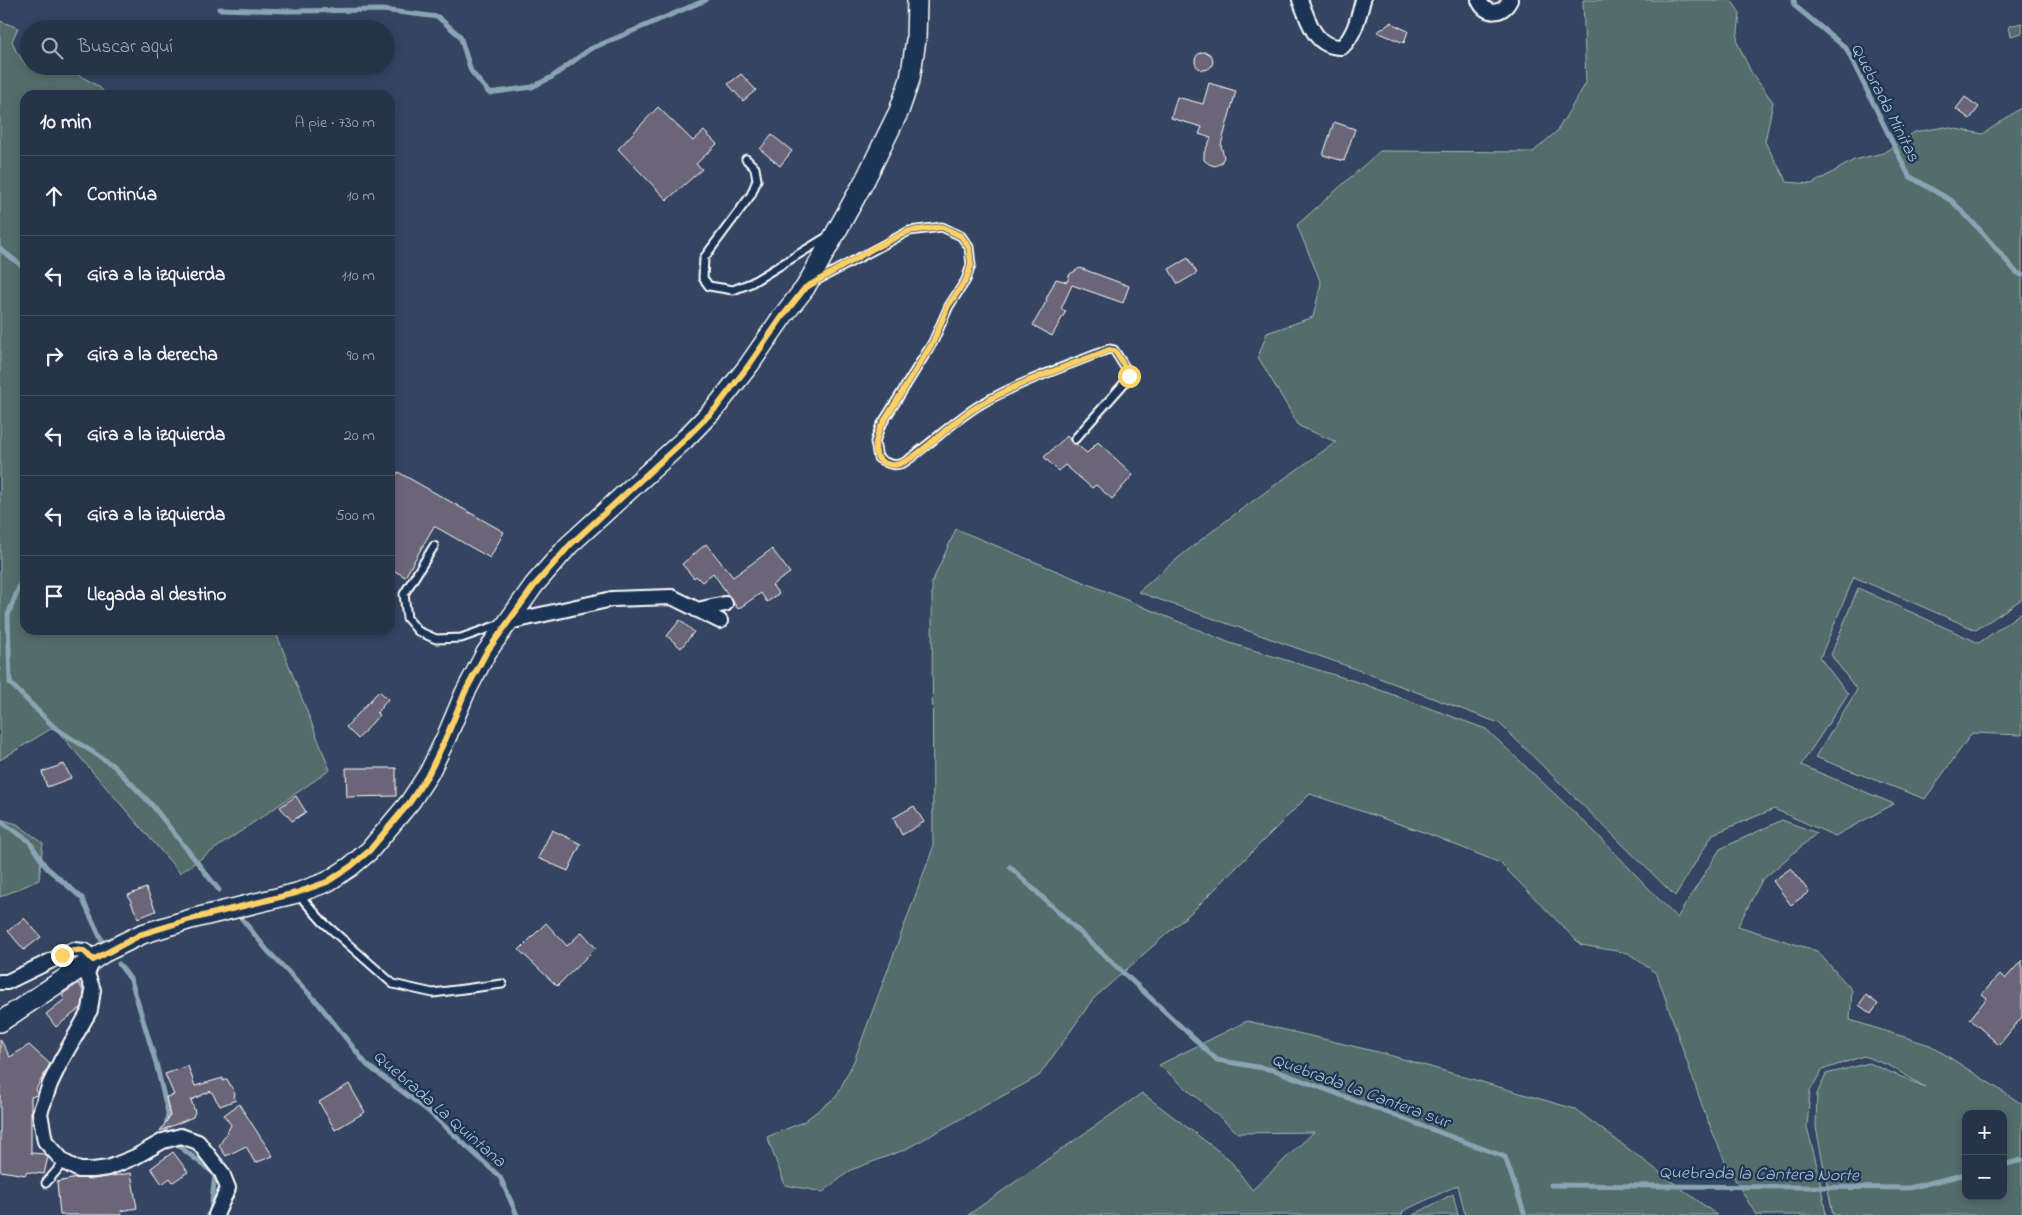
<!DOCTYPE html>
<html lang="es">
<meta charset="utf-8">
<style>
body{margin:0;font-family:"Indie Flower",sans-serif;background:#2f3b50;color:#f1f3f6}
.controls{position:absolute;right:15px;bottom:15px;display:grid;overflow:hidden;border-radius:10px;box-shadow:0 2px 8px #0003}
.controls button{width:45px;height:45px;display:grid;place-items:center;padding:0;border:0;border-bottom:1px solid #434e61;background:#273349;color:#f1f3f6;font:25px sans-serif}
.stop{position:absolute;width:15px;height:15px;margin:-11px;border:4px solid #ffd166;border-radius:50%;background:#fff}
.stop.end{background:#ffd166;border-color:#fff;box-shadow:0 1px 5px #0008}
.list{margin:0;padding:0;list-style:none}
h2{display:flex;justify-content:space-between;align-items:center;height:65px;margin:0;padding:0 20px;font-size:21px}
h2 small{font-size:16px;font-weight:400;color:#a4aab4}
.list li{display:grid;grid-template-columns:32px 1fr auto;gap:15px;align-items:center;box-sizing:border-box;height:80px;padding:0 20px;border-top:1px solid #434e61}
.list b{display:block;font-size:19px;white-space:nowrap}
.list em{font-size:16px;font-style:normal;color:#a4aab4}
.icon{flex:none;width:28px;height:28px;fill:none;stroke:currentColor;stroke-width:2;stroke-linecap:round;stroke-linejoin:round}
.map{position:relative;flex:none;width:2022px;height:1215px;overflow:hidden}
.search{position:absolute;background:#273349;box-shadow:0 2px 8px #0003;left:20px;top:20px;width:375px;height:55px;display:flex;align-items:center;gap:12px;box-sizing:border-box;padding:0 18px;border-radius:28px;color:#a4aab4;font-size:19px}
.panel{position:absolute;background:#273349;box-shadow:0 2px 8px #0003;left:20px;top:90px;width:375px;height:545px;border-radius:15px}
.map>svg:first-child{display:block}
.green{fill:#526d6b;stroke:#a8b6b5;fill-rule:evenodd}
.lines{fill:none;stroke-linecap:round;stroke-linejoin:round}
.stream{stroke:#8aa4b3;stroke-width:5}
.building{fill:#6b6678;stroke:#fff}
.service-casing{stroke:#fff;stroke-width:11}
.minor-casing{stroke:#fff;stroke-width:18}
.secondary-casing{stroke:#fff;stroke-width:22}
.service{stroke:#1d3557;stroke-width:7}
.minor{stroke:#1d3557;stroke-width:14}
.secondary{stroke:#1d3557;stroke-width:19}
.route{stroke:#ffd166;stroke-width:6}
.labels{text-anchor:middle;stroke-width:4.5;stroke-linejoin:round;paint-order:stroke}
.water-label{font-size:18px;font-style:italic;fill:#b1c3cd;stroke:#1d3557}
</style>
<div class="map">
<svg width="2022" height="1215" viewBox="0 0 2022 1215">
<rect width="100%" height="100%" fill="#344461"/>
<filter id="ink" filterUnits="userSpaceOnUse"><feTurbulence type="fractalNoise" baseFrequency=".02" numOctaves="2"/><feDisplacementMap in="SourceGraphic" scale="10" xChannelSelector="R" yChannelSelector="G"/><feConvolveMatrix kernelMatrix="1 2 1 2 8 2 1 2 1" color-interpolation-filters="sRGB"/></filter>
<g filter="url(#ink)">
<path class="green" d="M 1583,0 L 1731,0 L 1740,13 L 1737,42 L 1751,72 L 1773,102 L 1765,142 L 1787,182 L 1812,184 L 1854,160 L 1883,153 L 1915,132 L 1945,127 L 1983,134 L 2022,107 L 2022,599 L 1976,630 L 1854,577 L 1820,658 L 1848,694 L 1801,765 L 1894,804 L 1835,836 L 1774,809 L 1713,834 L 1675,896 L 1499,723 L 1339,663 L 1138,592 C 1201,536 1268,490 1336,442 L 1299,426 L 1258,357 L 1267,333 L 1313,317 L 1321,283 L 1297,225 L 1380,151 L 1533,152 L 1557,131 L 1586,83 Z
M 0,21 L 18,28 L 12,41 L 16,51 L 26,65 L 29,63 L 29,66 L 63,66 L 98,86 L 107,95 L 25,95 L 25,630 L 275,630 L 330,770 L 180,873 L 54,727 L 0,760 Z
M 2022,23 L 2022,33 L 2011,36 L 2009,26 Z
M 956,529 L 1230,643 L 1361,683 L 1486,729 L 1594,831 L 1677,918 L 1720,849 L 1782,820 L 1817,833 L 1762,880 L 1738,926 L 1817,951 L 1852,990 L 1850,1020 L 1930,1045 L 2022,1104 L 2022,1215 L 1833,1215 L 1816,1127 L 1817,1094 L 1826,1074 L 1869,1063 L 1925,1087 L 1890,1066 L 1864,1056 L 1822,1070 L 1810,1091 L 1807,1127 L 1818,1170 L 1826,1215 L 1756,1215 L 1727,1166 L 1705,1114 L 1657,974 L 1628,953 L 1581,945 L 1500,863 L 1426,833 L 1310,794 L 1195,909 L 1093,999 L 1039,1076 L 904,1150 L 851,1170 L 823,1192 L 785,1185 L 767,1137 L 803,1122 L 836,1097 L 854,1061 L 933,848 L 932,582 ZM 1966,1114 L 2003,1114 L 2003,1196 L 1966,1196 Z
M 1858,588 L 1979,643 L 2022,612 L 2022,735 L 1972,733 L 1925,799 L 1815,757 L 1857,690 L 1831,655 Z
M 0,819 L 17,824 L 43,843 L 39,880 L 0,897 Z
M 1247,1021 L 1382,1053 L 1575,1109 L 1717,1215 L 1465,1215 L 1458,1185 L 1403,1211 L 1402,1215 L 968,1215 L 1142,1093 L 1229,1159 L 1252,1190 L 1314,1132 L 1238,1133 L 1159,1065 Z
M 1453,1194 L 1458,1215 L 1413,1215 Z"/>
<g class="lines">
<path class="stream" d="M 1794,0 L 1795,6 L 1846,48 L 1909,176 L 1952,201 L 1981,231 L 2016,272 L 2022,275
M 219,9 L 288,11 L 382,10 L 438,17 L 460,36 L 471,71 L 489,93 L 532,87 L 552,77 L 590,49 L 706,0
M 0,249 L 25,268
M 25,572 L 8,615 L 10,683 L 54,727 L 114,766 L 152,805 L 219,890
M 0,821 L 29,841 L 46,867 L 82,898 L 102,941
M 1010,867 L 1217,1060 L 1274,1070 L 1505,1157 L 1525,1215
M 239,915 L 267,950 L 318,1003 L 367,1065 L 427,1110 L 500,1177 L 517,1215
M 119,964 L 131,980 L 156,1063 L 168,1113 L 166,1129
M 175,1143 L 215,1174 L 211,1212 L 208,1215
M 2003,1165 L 2022,1160
M 1551,1185 L 1909,1188 L 1966,1174"/>
</g>
<path class="building" d="M 1392,22 L 1395,25 L 1408,31 L 1404,43 L 1377,32 Z
M1195 61a9 9 0 1 1 18 0a9 9 0 1 1-18 0Z
M 741,74 L 756,90 L 743,101 L 728,84 Z
M 1209,83 L 1236,91 L 1221,145 L 1224,157 L 1221,163 L 1215,166 L 1209,164 L 1204,160 L 1204,153 L 1211,138 L 1199,134 L 1202,127 L 1171,118 L 1177,97 L 1203,104 Z
M 1965,97 L 1979,107 L 1970,119 L 1956,109 Z
M 658,107 L 693,141 L 704,131 L 717,144 L 696,164 L 702,169 L 667,200 L 618,149 Z
M 1334,122 L 1355,129 L 1344,161 L 1323,155 Z
M 772,135 L 792,151 L 780,166 L 760,149 Z
M 1188,258 L 1197,273 L 1178,284 L 1169,269 Z
M 1080,268 L 1129,286 L 1123,303 L 1072,285 L 1061,309 L 1066,311 L 1052,336 L 1033,325 L 1047,300 L 1046,299 L 1056,279 L 1067,282 L 1070,274 Z
M 1067,436 L 1072,443 L 1076,444 L 1087,453 L 1098,442 L 1133,475 L 1112,499 L 1096,485 L 1092,488 L 1065,465 L 1058,471 L 1044,457 Z
M 398,472 L 504,532 L 490,558 L 434,526 L 405,577 L 390,568 L 390,486 Z
M 706,544 L 733,577 L 772,549 L 790,573 L 772,585 L 779,594 L 767,602 L 761,593 L 738,609 L 713,573 L 702,582 L 696,576 L 694,578 L 682,564 Z
M 680,620 L 694,632 L 681,648 L 667,636 Z
M 379,691 L 388,699 L 377,713 L 379,715 L 358,739 L 346,727 Z
M 64,764 L 71,778 L 47,787 L 42,772 Z
M 346,768 L 396,768 L 396,796 L 347,797 Z
M 296,796 L 306,812 L 292,821 L 280,807 Z
M 914,806 L 924,822 L 902,835 L 893,818 Z
M 552,830 L 581,844 L 568,871 L 538,858 Z
M 1791,868 L 1809,892 L 1791,905 L 1773,881 Z
M 146,888 L 156,911 L 138,918 L 128,895 Z
M 24,918 L 41,937 L 24,950 L 8,931 Z
M 546,923 L 567,946 L 582,932 L 596,948 L 557,986 L 519,950 Z
M 2022,960 L 2022,1017 L 1999,1045 L 1970,1019 L 1987,998 L 1982,994 L 2000,974 L 2005,979 Z
M 79,983 L 84,993 L 82,1007 L 56,1027 L 46,1014 L 65,999 L 62,996 L 64,993 Z
M 1866,995 L 1878,1004 L 1871,1014 L 1859,1005 Z
M 0,1039 L 10,1057 L 29,1045 L 50,1064 L 36,1089 L 37,1095 L 31,1097 L 31,1153 L 45,1154 L 48,1157 L 44,1174 L 26,1172 L 26,1175 L 0,1171 Z
M 188,1066 L 195,1086 L 223,1078 L 223,1081 L 227,1079 L 235,1094 L 234,1097 L 236,1100 L 220,1106 L 211,1091 L 191,1100 L 195,1112 L 193,1117 L 160,1131 L 170,1116 L 166,1097 L 174,1095 L 165,1074 Z
M 349,1084 L 365,1112 L 335,1130 L 319,1102 Z
M 239,1104 L 261,1138 L 273,1156 L 255,1163 L 246,1146 L 226,1156 L 219,1146 L 231,1125 L 224,1115 Z
M 173,1152 L 188,1172 L 173,1182 L 170,1178 L 162,1184 L 151,1168 Z
M 131,1173 L 137,1208 L 121,1211 L 122,1215 L 60,1215 L 57,1182 L 77,1178 L 94,1179 Z"/>
<g class="lines">
<defs>
<path id="service" d="M 746,159 L 755,168 L 757,180 L 751,195 L 704,258 L 703,278 L 709,286 L 733,290 L 751,283 L 827,237
M 814,282 L 909,231 L 942,227 L 961,236 L 969,247 L 971,265 L 966,280 L 949,306 L 933,342 L 880,427 L 875,442 L 878,458 C 886,463 894,467 903,463 C 909,460 916,454 922,449 C 942,434 960,416 983,403 C 1022,381 1067,366 1109,349 L 1114,350 L 1128,372 L 1127,380 L 1075,439
M 434,546 L 404,594 L 407,618 L 418,631 L 436,639 L 461,638 L 501,624
M 299,895 L 323,922 L 393,984 L 433,993 L 502,984
M 46,1183 L 64,1162"/>
<path id="minor" d="M 1300,0 C 1309,21 1314,48 1342,47 C 1355,34 1358,18 1363,0
M 1479,0 C 1485,16 1503,15 1510,0
M 697,610 L 725,604
M 509,622 L 612,599 L 672,597 L 720,621
M 0,982 L 7,982 L 73,950 L 85,951 L 93,960 L 87,974 L 93,990 L 90,1010 L 61,1061 L 50,1084 L 40,1113 L 45,1141 L 64,1162 L 79,1170 L 93,1170 L 108,1168 L 135,1157 L 163,1141 L 181,1136 L 198,1142 L 222,1173 L 228,1188 L 216,1215"/>
<path id="secondary" d="M 0,1022 L 103,953 L 142,934 L 191,919 L 297,893 L 327,882 L 350,867 L 369,851 L 410,802 L 429,773 L 446,738 L 465,693 L 486,653 L 534,585 L 569,545 L 684,440 L 716,407 L 749,365 L 782,317 L 805,288 L 865,180 L 899,111 L 910,79 L 916,40 L 917,0"/>
</defs>
<use href="#service" class="service-casing"/>
<use href="#minor" class="minor-casing"/>
<use href="#secondary" class="secondary-casing"/>
<use href="#service" class="service"/>
<use href="#minor" class="minor"/>
<use href="#secondary" class="secondary"/>
</g>
</g>
<g class="lines" filter="url(#ink)">
<path class="route" d="M 62,955 L 73,950 L 84,951 L 93,960 L 142,934 L 191,919 L 296,893 L 327,882 L 350,867 L 369,851 L 410,802 L 429,773 L 446,738 L 465,692 L 486,653 L 534,586 L 570,545 L 684,440 L 716,408 L 749,365 L 782,317 L 805,288 L 874,248 L 909,231 L 942,227 L 961,236 L 969,247 L 971,265 L 966,280 L 948,306 L 933,342 L 880,428 C 874,443 870,463 893,465 C 909,466 945,430 958,420 C 998,388 1061,369 1109,350 L 1115,351 L 1128,372 L 1129,376"/>
</g>
<g class="labels">
<g class="water-label">
<text transform="translate(1886 102) rotate(63)" y="6">Quebrada Minitas</text>
<text transform="translate(1361 1090) rotate(20)" y="6">Quebrada La Cantera sur</text>
<text transform="translate(440 1108) rotate(41)" y="6">Quebrada La Quintana</text>
<text transform="translate(1759 1173) rotate(1)" y="6">Quebrada la Cantera Norte</text>
</g>
</g>
</svg>
<div class="controls">
<button>+</button>
<button>−</button>
</div>
<div class="stop" style="left:1129px;top:376px"></div>
<div class="stop end" style="left:62px;top:955px"></div>
<div class="search"><svg class="icon" aria-label="search" viewBox="0 0 24 24"><circle cx="10" cy="10" r="6"/><path d="M15 15l6 6"/></svg>Buscar aquí</div>
<section class="panel">
<h2>10 min<small>A pie · 730 m</small></h2>
<ul class="list">
<li><svg class="icon" aria-label="ahead" viewBox="0 0 24 24"><path d="M12 20V5M6 11l6-6 6 6"/></svg><div><b>Continúa</b></div><em>10 m</em></li>
<li><svg class="icon" aria-label="left" viewBox="0 0 24 24"><path d="M17 20v-9H6M10 6l-5 5 5 5"/></svg><div><b>Gira a la izquierda</b></div><em>110 m</em></li>
<li><svg class="icon" aria-label="right" viewBox="0 0 24 24"><path d="M7 20v-9h11M14 6l5 5-5 5"/></svg><div><b>Gira a la derecha</b></div><em>90 m</em></li>
<li><svg class="icon" aria-label="left" viewBox="0 0 24 24"><path d="M17 20v-9H6M10 6l-5 5 5 5"/></svg><div><b>Gira a la izquierda</b></div><em>20 m</em></li>
<li><svg class="icon" aria-label="left" viewBox="0 0 24 24"><path d="M17 20v-9H6M10 6l-5 5 5 5"/></svg><div><b>Gira a la izquierda</b></div><em>500 m</em></li>
<li><svg class="icon" aria-label="arrive" viewBox="0 0 24 24"><path d="M6 21V4h12l-3 4 3 4H6"/></svg><div><b>Llegada al destino</b></div></li>
</ul>
</section>
</div>
